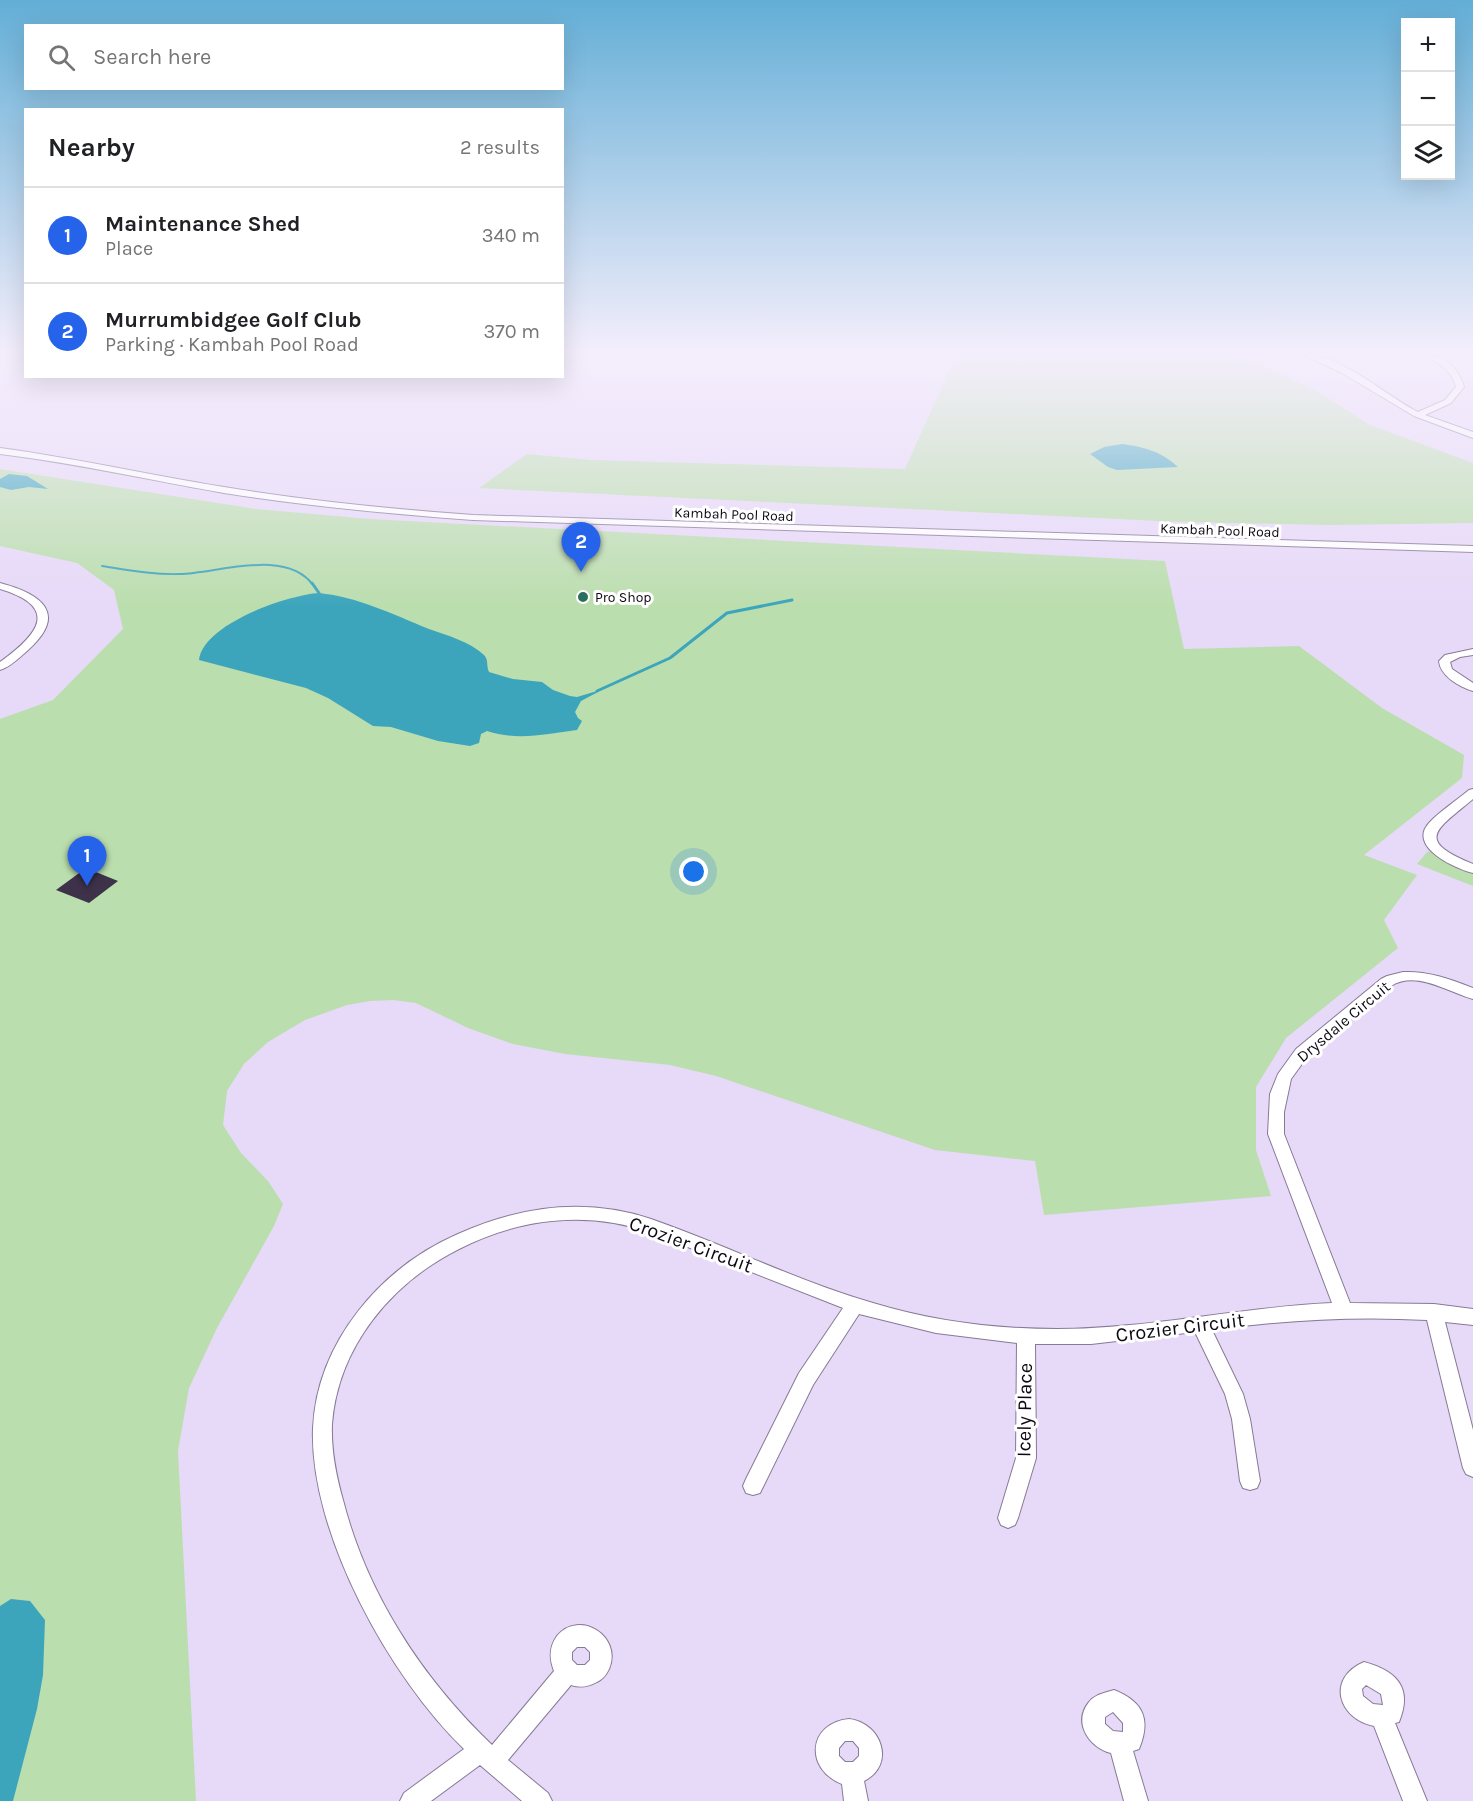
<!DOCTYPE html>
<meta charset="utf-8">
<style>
body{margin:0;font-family:Karla,sans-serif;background:#f2f2f2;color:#202124}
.controls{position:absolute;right:18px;top:18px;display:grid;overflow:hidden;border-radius:0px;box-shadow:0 6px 24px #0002}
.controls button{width:54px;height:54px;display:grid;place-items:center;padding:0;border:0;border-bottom:2px solid #e0e0e0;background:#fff;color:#202124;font:30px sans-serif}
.you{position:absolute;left:694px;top:872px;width:21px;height:21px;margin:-15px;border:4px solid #fff;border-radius:50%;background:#1a73e8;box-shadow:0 0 0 9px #1a73e833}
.badge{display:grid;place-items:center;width:39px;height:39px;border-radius:50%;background:#2563eb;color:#fff;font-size:20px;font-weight:700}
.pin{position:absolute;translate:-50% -50px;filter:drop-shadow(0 2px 3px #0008)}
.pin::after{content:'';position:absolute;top:32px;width:21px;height:18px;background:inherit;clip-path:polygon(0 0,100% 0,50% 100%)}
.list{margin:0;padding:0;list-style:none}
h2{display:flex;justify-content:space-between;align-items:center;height:78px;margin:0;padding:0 24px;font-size:26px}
h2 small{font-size:20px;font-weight:400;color:#757577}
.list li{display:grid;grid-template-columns:39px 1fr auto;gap:18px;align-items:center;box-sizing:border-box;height:96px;padding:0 24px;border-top:2px solid #e0e0e0}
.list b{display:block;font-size:22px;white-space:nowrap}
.list p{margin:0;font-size:20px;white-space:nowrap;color:#757577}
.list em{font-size:20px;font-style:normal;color:#757577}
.icon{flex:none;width:33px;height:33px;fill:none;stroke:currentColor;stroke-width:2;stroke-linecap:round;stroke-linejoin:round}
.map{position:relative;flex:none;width:1473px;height:1801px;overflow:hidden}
.search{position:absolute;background:#fff;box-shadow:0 6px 24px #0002;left:24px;top:24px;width:540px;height:66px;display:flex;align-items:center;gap:15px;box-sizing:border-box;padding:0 21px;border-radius:0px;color:#757577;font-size:22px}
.panel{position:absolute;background:#fff;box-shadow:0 6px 24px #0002;left:24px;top:108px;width:540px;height:270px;border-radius:0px}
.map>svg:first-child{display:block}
.green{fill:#bbdeae}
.water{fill:#3ca5bc}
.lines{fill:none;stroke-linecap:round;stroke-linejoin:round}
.stream-far1{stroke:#3ca5bc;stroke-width:2}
.stream{stroke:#3ca5bc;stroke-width:3}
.building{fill:#3e324a}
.minor-casing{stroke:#877a96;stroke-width:2}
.minor{fill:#fff;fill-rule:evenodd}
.poi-dot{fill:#2c6e5e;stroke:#fff;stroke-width:2}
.labels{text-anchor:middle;stroke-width:6;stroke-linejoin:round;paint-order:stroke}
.far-street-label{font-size:14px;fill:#0d0913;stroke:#fff}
.far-poi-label{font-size:14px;fill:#0d0913;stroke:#fff;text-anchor:start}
.street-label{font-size:16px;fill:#0d0913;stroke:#fff}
.near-street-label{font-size:20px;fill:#0d0913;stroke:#fff}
</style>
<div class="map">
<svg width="1473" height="1801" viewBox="0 0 1473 1801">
<rect width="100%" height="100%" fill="#e7d9f8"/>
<path class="green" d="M 956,355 L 1230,355 L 1253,362 L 1317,391 L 1370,425 L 1473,463 L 1473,523 L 1330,525 L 1179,522 L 479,488 L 527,454 L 592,460 L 905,469 Z
M 0,469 L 256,509 L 370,519 L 1165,561 L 1184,649 L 1299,646 L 1382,708 L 1464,755 L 1462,778 L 1364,855 L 1417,875 L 1384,920 L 1398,948 L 1286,1038 L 1256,1087 L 1256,1150 L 1271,1196 L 1044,1215 L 1035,1161 L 935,1150 L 716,1076 L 670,1065 L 565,1054 L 513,1044 L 468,1028 L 416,1003 L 393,1000 L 370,1001 L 347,1005 L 305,1020 L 268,1042 L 244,1064 L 227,1091 L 223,1125 L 241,1153 L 268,1181 L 283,1204 L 274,1226 L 217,1328 L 189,1388 L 178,1451 L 196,1801 L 0,1801 L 0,719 L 53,700 L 123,629 L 114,590 L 77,563 L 0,546 Z
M 1428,851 L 1473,870 L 1473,886 L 1417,864 Z"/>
<path class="water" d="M 1122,444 C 1144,447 1161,451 1178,467 L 1117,470 L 1108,467 L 1090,454 L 1104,447 Z
M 9,474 L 27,476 L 48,489 L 29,487 L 11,490 L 0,487 L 0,479 Z
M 319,593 C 358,597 392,614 429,629 C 448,636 469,641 484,655 C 489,660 486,666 489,672 L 513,679 L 542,682 L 553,690 L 570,696 L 577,697 L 597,691 L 598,692 L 581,701 L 575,712 L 578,718 L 582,721 L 577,730 C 546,734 518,741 487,731 L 481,734 L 479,743 L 470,746 L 438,741 L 391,727 L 373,726 L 328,698 L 306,688 L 199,660 C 203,624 287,595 319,593 Z
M 11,1599 L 30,1601 L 45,1620 L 43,1675 L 37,1709 L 13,1801 L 0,1801 L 0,1606 Z"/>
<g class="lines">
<path class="stream-far1" d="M 102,566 C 128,570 154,575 180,574 C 218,573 286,548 313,585"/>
<path class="stream" d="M 312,583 L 319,593
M 597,691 L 670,658 L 727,613 L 792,600"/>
</g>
<path class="building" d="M 86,868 L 118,881 L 89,903 L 56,890 Z"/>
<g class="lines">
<defs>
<path id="minor" d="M 1304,355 C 1340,353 1386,396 1418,412 L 1445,400 L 1456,387 C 1451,369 1439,365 1426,355 C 1445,354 1459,369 1464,387 L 1451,403 L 1425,415 L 1473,432 L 1473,438 L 1414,416 L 1342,373 Z
M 0,448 C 75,458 149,475 224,487 C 307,501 390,509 473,515 L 1473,546 L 1473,552 L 473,520 C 390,514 307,506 224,493 C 149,480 75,463 0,454 Z
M 0,583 C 42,594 69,614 27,651 C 19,658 10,667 0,670 L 0,662 C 39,634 60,607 0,589 Z
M 1473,649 L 1473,655 L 1460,657 L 1450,662 L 1452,669 L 1473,683 L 1473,691 C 1460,687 1440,676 1439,661 L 1445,655 Z
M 1473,789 L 1473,799 C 1436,830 1414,840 1473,864 L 1473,873 C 1456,869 1407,847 1429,823 C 1440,811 1456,801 1469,790 Z
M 1403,972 C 1428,971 1450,979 1473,988 L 1473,999 C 1448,992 1416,970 1391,986 L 1307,1057 L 1291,1079 L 1284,1112 L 1284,1134 L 1350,1303 L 1434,1304 L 1473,1309 L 1473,1325 L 1445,1322 L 1473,1430 L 1473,1477 L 1466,1474 L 1463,1468 L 1427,1320 C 1355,1316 1284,1320 1212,1330 L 1243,1394 L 1250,1419 L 1260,1481 L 1257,1488 L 1250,1490 L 1243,1488 L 1240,1481 L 1232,1419 L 1225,1394 L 1195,1332 L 1091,1344 L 1035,1344 L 1036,1458 L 1018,1518 L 1015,1525 L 1008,1528 L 1001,1525 L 998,1518 L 1016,1458 L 1017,1343 L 936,1333 L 859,1314 L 813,1385 L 760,1493 L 753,1495 L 746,1493 L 743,1486 L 746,1479 L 799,1373 L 843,1308 L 652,1233 C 587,1210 520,1218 459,1249 C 391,1283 338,1347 332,1424 C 331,1450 336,1475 343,1500 C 367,1594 422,1678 492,1745 L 554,1671 C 549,1658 549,1647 557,1636 C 579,1609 623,1636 609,1669 C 606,1675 603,1679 597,1682 C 588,1687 580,1688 571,1685 L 508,1760 L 548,1793 L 552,1801 L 522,1801 L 480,1765 L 431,1801 L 400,1801 L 404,1793 L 464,1749 C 390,1678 309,1532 313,1428 C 317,1341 382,1267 458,1234 C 521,1206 585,1197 651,1219 C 726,1245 797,1281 873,1303 C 932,1321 995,1329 1057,1329 C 1149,1329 1240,1307 1332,1303 L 1268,1134 L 1270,1094 L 1278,1074 L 1296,1049 L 1381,979 L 1387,976 ZM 577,1647 L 585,1647 L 590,1652 L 590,1660 L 585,1665 L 577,1665 L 572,1660 L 572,1652 Z
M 1364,1662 C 1397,1671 1413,1688 1399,1722 L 1395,1723 L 1427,1801 L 1403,1801 L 1374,1726 C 1338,1719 1326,1678 1364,1662 ZM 1366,1685 L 1381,1694 L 1383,1705 L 1373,1704 L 1363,1696 L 1362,1689 Z
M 1114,1690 C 1144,1702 1151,1720 1139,1749 L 1133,1751 L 1148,1801 L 1124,1801 L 1111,1753 C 1090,1748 1072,1723 1089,1702 C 1095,1694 1105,1693 1114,1690 ZM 1113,1712 L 1123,1723 L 1123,1732 L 1113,1731 L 1105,1724 L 1105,1717 Z
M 849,1719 C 882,1723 896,1765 864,1781 L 868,1801 L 844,1801 L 842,1784 C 804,1769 808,1723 849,1719 ZM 845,1741 L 853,1741 L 859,1748 L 859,1756 L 853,1762 L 845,1762 L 839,1756 L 839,1748 Z"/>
</defs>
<use href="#minor" class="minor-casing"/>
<use href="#minor" class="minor"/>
</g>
<linearGradient id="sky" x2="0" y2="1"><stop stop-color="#63aed6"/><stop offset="0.58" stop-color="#f4eefc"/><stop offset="1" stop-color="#f4eefc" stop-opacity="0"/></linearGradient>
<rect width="1473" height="607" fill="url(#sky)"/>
<circle class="poi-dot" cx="583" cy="597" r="6"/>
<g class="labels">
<g class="far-street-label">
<text transform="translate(734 514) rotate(2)" y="5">Kambah Pool Road</text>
<text transform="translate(1220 530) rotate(2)" y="5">Kambah Pool Road</text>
</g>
<g class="far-poi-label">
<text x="595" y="602">Pro Shop</text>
</g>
<g class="street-label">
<text transform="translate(1343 1021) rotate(-40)" y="6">Drysdale Circuit</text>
</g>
<g class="near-street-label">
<text transform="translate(691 1244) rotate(20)" y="7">Crozier Circuit</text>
<text transform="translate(1180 1327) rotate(-7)" y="7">Crozier Circuit</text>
<text transform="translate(1024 1410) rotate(-89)" y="7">Icely Place</text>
</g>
</g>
</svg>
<div class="controls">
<button>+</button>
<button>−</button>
<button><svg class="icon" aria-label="layers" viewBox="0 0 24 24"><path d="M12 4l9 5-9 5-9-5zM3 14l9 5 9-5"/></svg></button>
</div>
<div class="you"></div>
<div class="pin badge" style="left:87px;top:886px">1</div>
<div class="pin badge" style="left:581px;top:572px">2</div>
<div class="search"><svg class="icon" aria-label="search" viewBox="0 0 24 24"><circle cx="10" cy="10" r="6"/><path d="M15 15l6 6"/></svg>Search here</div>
<section class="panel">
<h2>Nearby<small>2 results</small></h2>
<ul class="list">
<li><span class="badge">1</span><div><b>Maintenance Shed</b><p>Place</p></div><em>340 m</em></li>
<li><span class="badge">2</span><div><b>Murrumbidgee Golf Club</b><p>Parking · Kambah Pool Road</p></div><em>370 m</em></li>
</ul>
</section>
</div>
